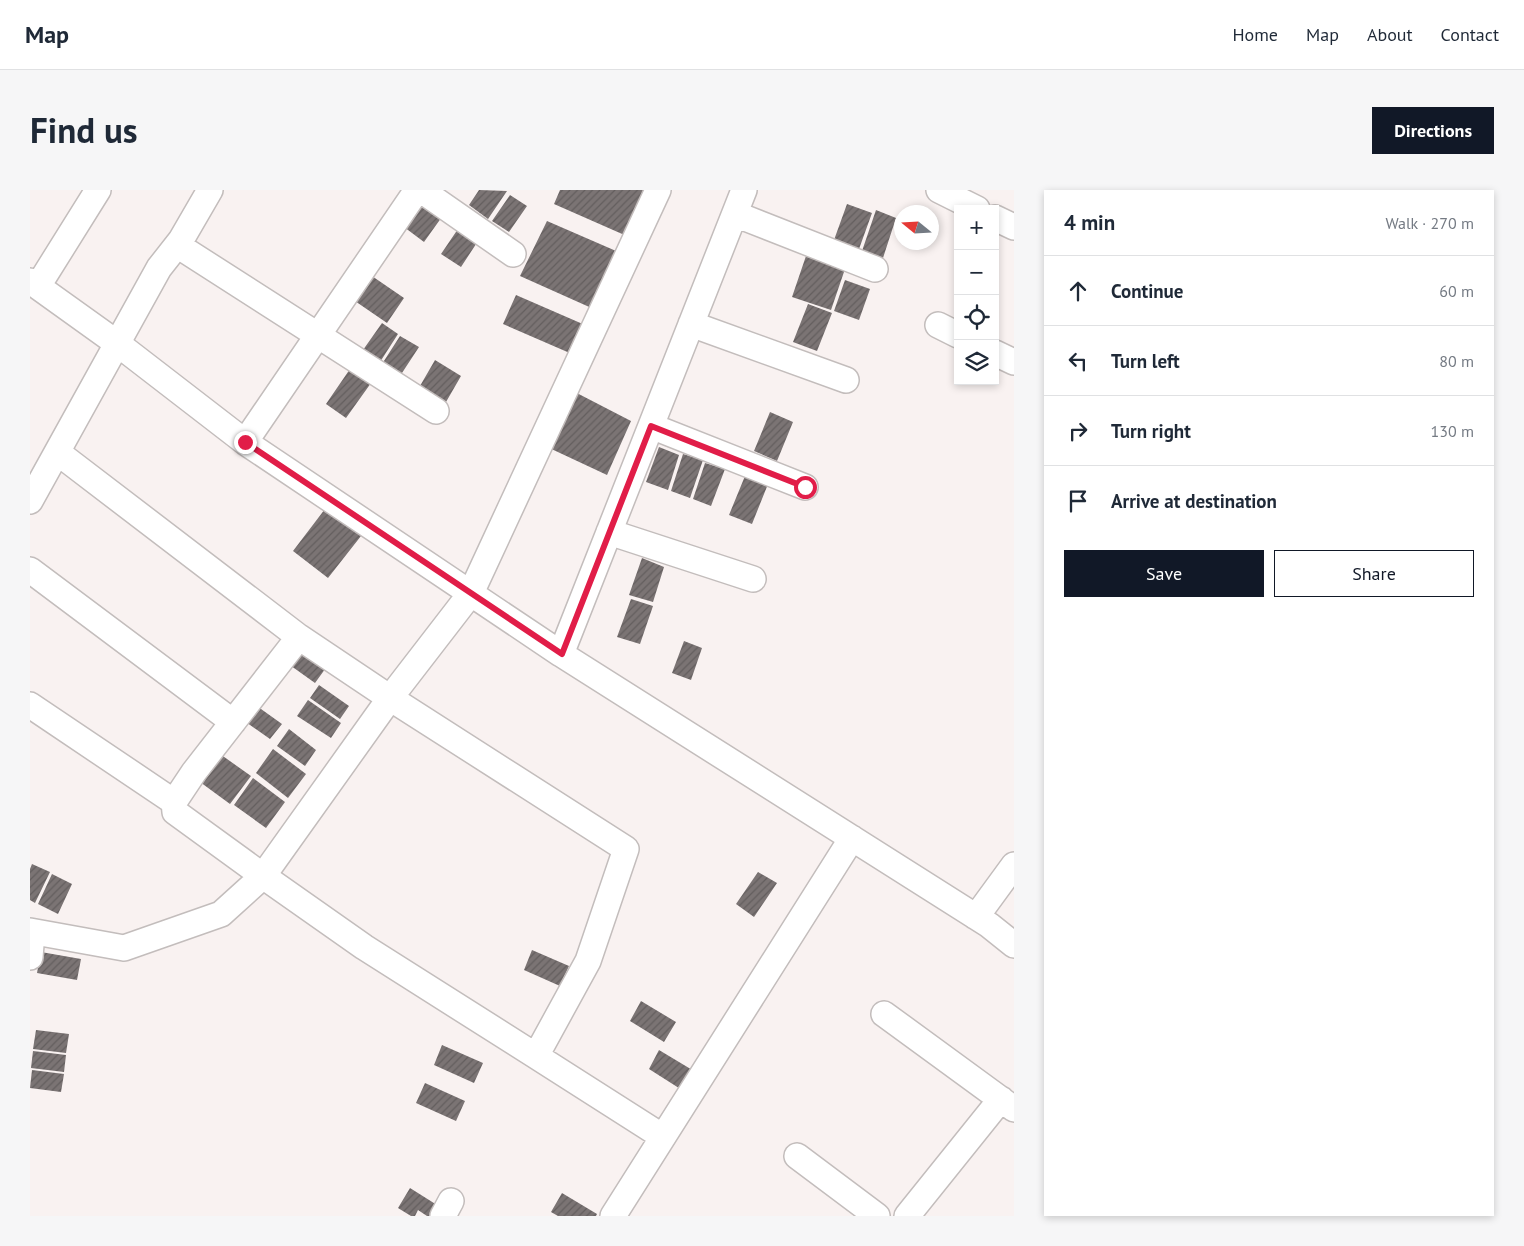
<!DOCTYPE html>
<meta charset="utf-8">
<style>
body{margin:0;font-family:"PT Sans",sans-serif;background:#f6f6f7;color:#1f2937}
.controls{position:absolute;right:15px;top:15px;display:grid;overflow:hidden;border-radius:0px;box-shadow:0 2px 8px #0003}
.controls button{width:45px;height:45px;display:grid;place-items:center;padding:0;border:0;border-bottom:1px solid #e0e1e3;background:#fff;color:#1f2937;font:25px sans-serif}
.compass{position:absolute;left:864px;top:15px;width:45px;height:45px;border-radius:50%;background:#fff;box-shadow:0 2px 8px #0003;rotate:288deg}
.stop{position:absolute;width:15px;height:15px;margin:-11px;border:4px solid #e11d48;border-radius:50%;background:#fff}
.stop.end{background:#e11d48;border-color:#fff;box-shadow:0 1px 5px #0008}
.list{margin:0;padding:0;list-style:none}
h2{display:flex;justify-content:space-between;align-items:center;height:65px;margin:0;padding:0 20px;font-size:21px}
h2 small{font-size:16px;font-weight:400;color:#747a83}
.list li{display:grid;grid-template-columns:32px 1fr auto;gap:15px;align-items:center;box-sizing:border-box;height:70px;padding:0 20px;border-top:1px solid #e0e1e3}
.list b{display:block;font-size:19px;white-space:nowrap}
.list em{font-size:16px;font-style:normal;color:#747a83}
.actions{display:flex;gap:10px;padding:15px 20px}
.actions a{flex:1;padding:11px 0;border:1px solid #111827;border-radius:0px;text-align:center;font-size:18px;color:#111827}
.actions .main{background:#111827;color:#fff}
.icon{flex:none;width:28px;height:28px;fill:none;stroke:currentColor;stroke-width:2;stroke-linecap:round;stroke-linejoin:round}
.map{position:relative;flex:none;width:984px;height:1026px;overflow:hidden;border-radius:0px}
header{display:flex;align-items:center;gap:30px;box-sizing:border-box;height:70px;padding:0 25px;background:#fff;border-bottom:1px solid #e0e1e3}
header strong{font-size:24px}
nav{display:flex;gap:28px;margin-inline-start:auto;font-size:18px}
.intro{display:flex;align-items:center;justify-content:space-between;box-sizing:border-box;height:120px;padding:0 30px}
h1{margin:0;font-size:35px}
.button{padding:12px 22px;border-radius:0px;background:#111827;color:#fff;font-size:18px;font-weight:700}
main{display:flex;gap:30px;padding:0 30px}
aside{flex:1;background:#fff;border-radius:0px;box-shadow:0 2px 8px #0003}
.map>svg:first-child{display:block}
.building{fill:url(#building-hatch)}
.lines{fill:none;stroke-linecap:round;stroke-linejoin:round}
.minor-casing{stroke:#c3bdbc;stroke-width:28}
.minor{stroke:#fff;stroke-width:25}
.route{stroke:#e11d48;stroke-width:6}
</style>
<header>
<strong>Map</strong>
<nav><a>Home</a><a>Map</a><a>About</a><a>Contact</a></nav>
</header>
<div class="intro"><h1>Find us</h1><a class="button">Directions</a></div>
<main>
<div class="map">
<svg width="984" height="1026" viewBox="0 0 984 1026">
<defs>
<pattern id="building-hatch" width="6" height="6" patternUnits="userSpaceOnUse" patternTransform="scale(1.25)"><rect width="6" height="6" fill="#7b7474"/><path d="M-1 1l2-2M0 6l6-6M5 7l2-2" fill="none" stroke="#635e5e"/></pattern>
</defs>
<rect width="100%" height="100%" fill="#f9f2f1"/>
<path class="building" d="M 449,0 L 477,1 L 458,29 L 439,15 Z
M 530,0 L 622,0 L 599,47 L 524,14 Z
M 480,5 L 497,16 L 479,42 L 462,31 Z
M 393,9 L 414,24 L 394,52 L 374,37 Z
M 817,14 L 842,23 L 829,59 L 804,50 Z
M 846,20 L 866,28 L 853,68 L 832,61 Z
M 517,31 L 593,64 L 566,120 L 490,86 Z
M 430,36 L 450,48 L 431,77 L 411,64 Z
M 776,66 L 815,79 L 801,120 L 762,107 Z
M 339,84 L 374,108 L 357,133 L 322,109 Z
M 815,90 L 840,99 L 829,130 L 804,121 Z
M 486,105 L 555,135 L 542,164 L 473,134 Z
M 778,114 L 802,123 L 787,161 L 763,152 Z
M 352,133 L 368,144 L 350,172 L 333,160 Z
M 370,146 L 389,157 L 370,186 L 352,174 Z
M 405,170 L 431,186 L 416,212 L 390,196 Z
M 320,179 L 341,193 L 316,228 L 296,214 Z
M 541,200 L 601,231 L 577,285 L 515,256 Z
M 740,222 L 763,232 L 747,271 L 724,261 Z
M 629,257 L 649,265 L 638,300 L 616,292 Z
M 653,264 L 673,270 L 660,308 L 641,301 Z
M 675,273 L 695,279 L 681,316 L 663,309 Z
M 715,286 L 738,294 L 722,334 L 699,325 Z
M 295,319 L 331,346 L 298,388 L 263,361 Z
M 612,368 L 634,377 L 623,412 L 599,405 Z
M 601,409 L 623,416 L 610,454 L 587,447 Z
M 654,451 L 672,458 L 661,490 L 642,483 Z
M 270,455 L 298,475 L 285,493 L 257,473 Z
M 289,495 L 319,516 L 310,529 L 280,508 Z
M 278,510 L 311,533 L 301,548 L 267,526 Z
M 224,514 L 252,534 L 240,549 L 213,530 Z
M 259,539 L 286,560 L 275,576 L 247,556 Z
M 243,559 L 276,584 L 258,608 L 226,583 Z
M 190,564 L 221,586 L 200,614 L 170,592 Z
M 223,588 L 255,612 L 236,638 L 204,615 Z
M 2,674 L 20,682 L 5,713 L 0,710 L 0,679 Z
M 728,682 L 747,693 L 724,727 L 706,714 Z
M 22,684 L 42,694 L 28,724 L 8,714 Z
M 502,760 L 539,776 L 530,796 L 494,780 Z
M 11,762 L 51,769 L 47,790 L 7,783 Z
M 611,811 L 646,832 L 634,852 L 600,831 Z
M 6,840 L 39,844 L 36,863 L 3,859 Z
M 412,855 L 453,873 L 444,893 L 404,875 Z
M 629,860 L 664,881 L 652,900 L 619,879 Z
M 3,861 L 36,865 L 34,882 L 1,878 Z
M 2,880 L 34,884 L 31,902 L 0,898 Z
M 395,893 L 435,911 L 426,931 L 386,913 Z
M 380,998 L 407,1015 L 400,1026 L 397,1026 L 388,1020 L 385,1026 L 381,1026 L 368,1018 Z
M 532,1003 L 567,1024 L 566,1026 L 528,1026 L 521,1022 Z"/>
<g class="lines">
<defs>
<path id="minor" d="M 391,0 L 483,64
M 909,0 L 947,19
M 705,24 L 845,79
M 965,28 L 984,37
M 147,55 L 406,221
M 0,91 L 88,154 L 215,252 L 531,464 L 714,0
M 8,96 L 68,0
M 661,134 L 816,190
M 908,135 L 928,145
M 965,163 L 984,172
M 621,236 L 775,297
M 215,252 L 387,0
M 0,311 L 129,78 L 151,50 L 180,0
M 579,342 L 723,389
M 0,380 L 203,532
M 269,447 L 360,508 L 596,659 L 558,771 L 506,866 L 334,757 L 233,686 L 360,508 L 441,403 L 628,0
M 531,464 L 959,735 L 984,755
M 0,515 L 144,612
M 946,727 L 984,675
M 0,741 L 94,758 L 191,724 L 233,686 L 145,622 L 144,612 L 164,582 L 269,447 L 27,262
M 0,767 L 2,743
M 854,824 L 984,919
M 506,866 L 633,947
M 767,966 L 847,1026
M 413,1026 L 421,1011
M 583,1026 L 822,648
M 877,1026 L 971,909"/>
</defs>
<use href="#minor" class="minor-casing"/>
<use href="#minor" class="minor"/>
</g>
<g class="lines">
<path class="route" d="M 215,252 L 532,464 L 621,236 L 775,297"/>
</g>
</svg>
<div class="controls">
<button>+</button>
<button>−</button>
<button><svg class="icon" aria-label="locate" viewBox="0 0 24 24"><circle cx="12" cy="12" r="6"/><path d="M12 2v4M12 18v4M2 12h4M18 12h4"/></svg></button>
<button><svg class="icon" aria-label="layers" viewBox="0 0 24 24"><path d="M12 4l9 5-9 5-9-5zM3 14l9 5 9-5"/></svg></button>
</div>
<svg class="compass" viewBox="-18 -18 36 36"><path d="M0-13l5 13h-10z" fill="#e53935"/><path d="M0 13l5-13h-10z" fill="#747a83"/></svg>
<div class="stop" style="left:775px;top:297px"></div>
<div class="stop end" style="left:215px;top:252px"></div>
</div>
<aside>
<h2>4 min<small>Walk · 270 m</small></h2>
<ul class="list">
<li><svg class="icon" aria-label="ahead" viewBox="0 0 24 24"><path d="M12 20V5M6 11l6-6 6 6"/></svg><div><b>Continue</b></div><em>60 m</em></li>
<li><svg class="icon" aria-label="left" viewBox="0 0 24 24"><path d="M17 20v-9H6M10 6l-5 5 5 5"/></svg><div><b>Turn left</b></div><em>80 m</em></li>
<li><svg class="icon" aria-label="right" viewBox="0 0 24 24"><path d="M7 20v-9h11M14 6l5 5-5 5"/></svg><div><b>Turn right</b></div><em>130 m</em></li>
<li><svg class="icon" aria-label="arrive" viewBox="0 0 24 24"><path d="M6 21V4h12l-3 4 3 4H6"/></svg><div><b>Arrive at destination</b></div></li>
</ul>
<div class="actions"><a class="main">Save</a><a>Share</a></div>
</aside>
</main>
